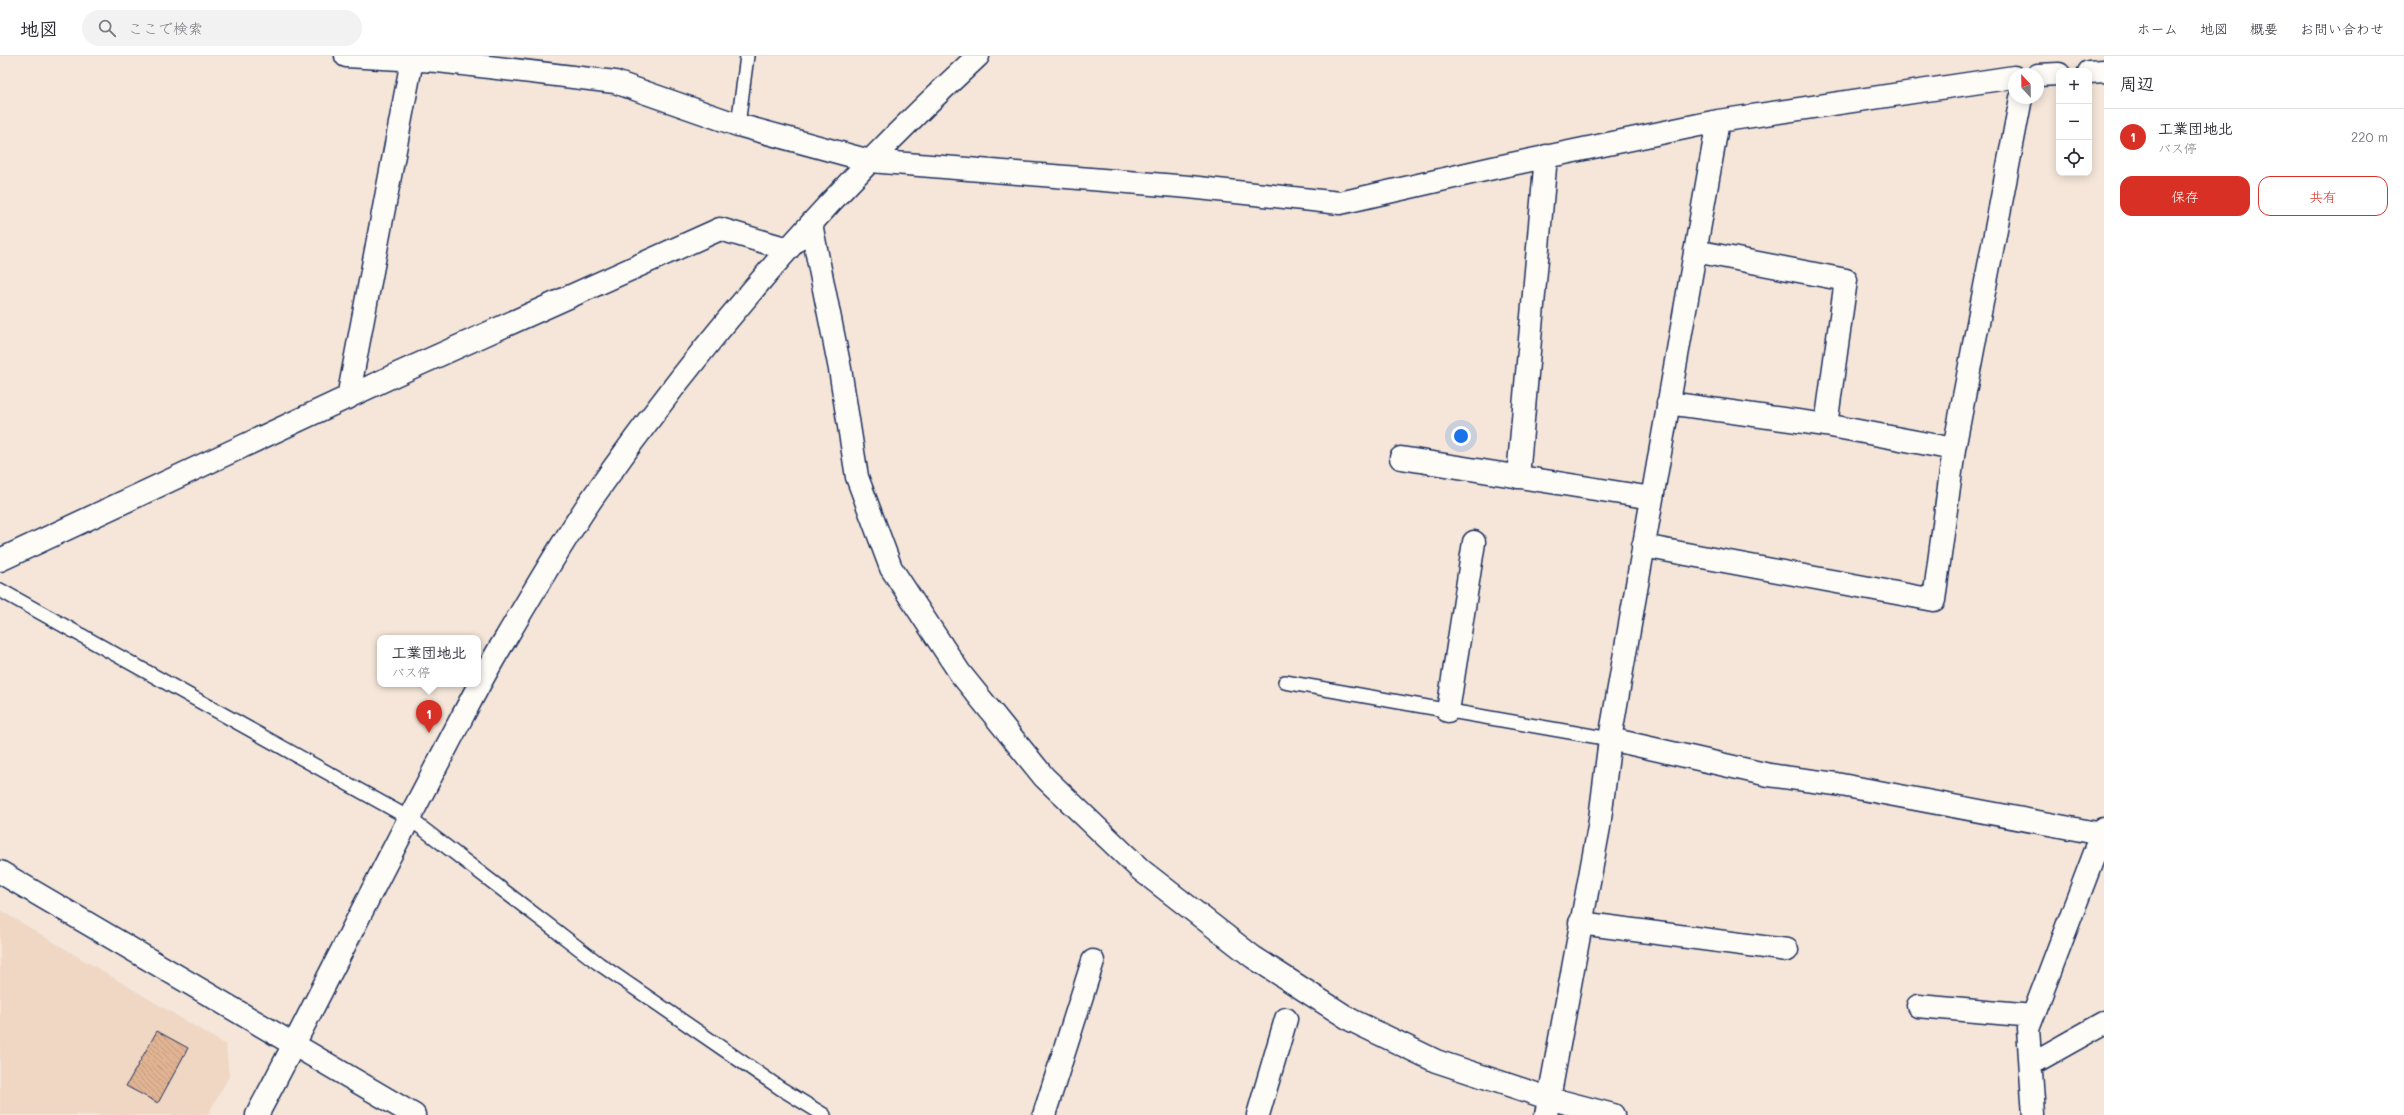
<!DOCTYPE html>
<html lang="ja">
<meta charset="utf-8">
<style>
body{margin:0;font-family:Mali,"Klee One",sans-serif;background:#f2f2f3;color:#2b2b33}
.controls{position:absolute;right:12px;top:12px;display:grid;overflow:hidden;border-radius:8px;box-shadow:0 2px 10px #0003}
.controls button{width:36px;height:36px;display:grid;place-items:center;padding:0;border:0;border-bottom:1px solid #e1e1e2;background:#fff;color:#2b2b33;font:20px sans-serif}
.compass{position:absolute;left:2008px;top:12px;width:36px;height:36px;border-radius:50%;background:#fff;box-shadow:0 2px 10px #0003;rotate:338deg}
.you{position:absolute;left:1461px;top:380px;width:14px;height:14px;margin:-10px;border:3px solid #fff;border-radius:50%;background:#1a73e8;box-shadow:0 0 0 6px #1a73e833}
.badge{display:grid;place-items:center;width:26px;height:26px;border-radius:50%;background:#d93025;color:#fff;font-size:13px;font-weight:700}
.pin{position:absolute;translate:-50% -33px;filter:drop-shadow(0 1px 2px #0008)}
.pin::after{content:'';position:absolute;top:21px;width:14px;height:12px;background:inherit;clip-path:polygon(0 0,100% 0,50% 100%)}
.popup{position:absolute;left:377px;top:579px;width:104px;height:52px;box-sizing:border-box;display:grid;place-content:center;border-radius:8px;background:#fff;filter:drop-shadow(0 1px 3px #0005);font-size:13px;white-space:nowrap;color:#7c7c81}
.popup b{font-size:15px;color:#2b2b33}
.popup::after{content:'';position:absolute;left:50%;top:100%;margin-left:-8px;border:8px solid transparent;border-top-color:#fff}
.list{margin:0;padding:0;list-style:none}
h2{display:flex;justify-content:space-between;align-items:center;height:52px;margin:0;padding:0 16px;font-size:17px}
h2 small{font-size:13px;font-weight:400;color:#7c7c81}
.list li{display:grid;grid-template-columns:26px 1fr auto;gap:12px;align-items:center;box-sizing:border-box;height:56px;padding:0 16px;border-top:1px solid #e1e1e2}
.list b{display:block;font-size:15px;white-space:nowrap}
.list p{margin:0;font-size:13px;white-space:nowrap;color:#7c7c81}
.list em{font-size:13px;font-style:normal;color:#7c7c81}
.actions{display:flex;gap:8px;padding:12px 16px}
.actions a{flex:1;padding:9px 0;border:1px solid #d93025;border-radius:12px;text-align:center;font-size:14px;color:#d93025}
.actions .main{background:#d93025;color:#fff}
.icon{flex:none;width:22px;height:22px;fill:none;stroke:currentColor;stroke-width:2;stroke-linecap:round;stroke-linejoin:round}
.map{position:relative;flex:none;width:2104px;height:1059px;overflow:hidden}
header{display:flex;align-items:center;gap:24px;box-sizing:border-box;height:56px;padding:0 20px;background:#fff;border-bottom:1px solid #e1e1e2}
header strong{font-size:19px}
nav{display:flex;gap:22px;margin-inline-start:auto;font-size:14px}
.search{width:280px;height:36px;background:#f2f2f3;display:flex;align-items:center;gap:10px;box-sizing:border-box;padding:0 14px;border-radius:22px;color:#7c7c81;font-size:15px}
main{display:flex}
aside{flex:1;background:#fff}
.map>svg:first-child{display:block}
.built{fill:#efd7c4}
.building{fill:url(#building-back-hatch);stroke:#1b2f5e}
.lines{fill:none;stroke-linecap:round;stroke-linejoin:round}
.lane-casing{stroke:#1b2f5e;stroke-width:16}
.street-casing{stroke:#1b2f5e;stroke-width:25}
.secondary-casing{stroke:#1b2f5e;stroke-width:25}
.lane{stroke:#fdfcf7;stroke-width:13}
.street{stroke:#fdfcf7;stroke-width:22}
.secondary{stroke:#fdfcf7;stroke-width:22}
</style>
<header>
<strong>地図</strong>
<div class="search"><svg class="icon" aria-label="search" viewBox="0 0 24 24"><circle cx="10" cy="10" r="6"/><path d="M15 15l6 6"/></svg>ここで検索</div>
<nav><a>ホーム</a><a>地図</a><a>概要</a><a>お問い合わせ</a></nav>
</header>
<main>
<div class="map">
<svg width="2104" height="1059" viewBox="0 0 2104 1059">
<defs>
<pattern id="building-back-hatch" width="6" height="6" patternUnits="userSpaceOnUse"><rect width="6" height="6" fill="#e1b392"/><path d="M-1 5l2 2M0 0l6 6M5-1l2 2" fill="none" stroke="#c09a80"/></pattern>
</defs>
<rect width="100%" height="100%" fill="#f5e6d9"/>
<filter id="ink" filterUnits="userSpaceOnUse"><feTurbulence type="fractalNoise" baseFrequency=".025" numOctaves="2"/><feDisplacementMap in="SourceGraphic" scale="8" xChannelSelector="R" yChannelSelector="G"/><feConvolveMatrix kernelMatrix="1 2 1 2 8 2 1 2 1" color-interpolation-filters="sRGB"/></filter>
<g filter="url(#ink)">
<path class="built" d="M 0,854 L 226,989 L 229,1020 L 208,1059 L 0,1059 Z"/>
<path class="building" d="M 157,975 L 188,992 L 158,1047 L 126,1030 Z"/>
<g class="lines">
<defs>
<path id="lane" d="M 738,69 L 747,0
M 0,534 L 409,762 L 598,907 L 780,1032 L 824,1059
M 1285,626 L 1610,683"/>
<path id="street" d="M 346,0 L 438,5 L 615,26 L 738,69 L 870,105 L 1189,131 L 1340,147 L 1493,112 L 1718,65 L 2014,21
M 2089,16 L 2104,15
M 2038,19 L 2059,18
M 811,168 L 840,313 L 857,421 L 891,512 L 960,617 L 1044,721 L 1141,814 L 1253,901 L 1351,964 L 1436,1005 L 1548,1042 L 1613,1059
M 1695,195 L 1846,224 L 1826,369
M 348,342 L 412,4
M 1668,347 L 1826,369 L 1954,393
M 1401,402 L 1652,442
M 1518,421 L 1546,100
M 1643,490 L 1934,544 L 1954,393 L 2021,42
M 0,504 L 395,319 L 720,173 L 788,193
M 1448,655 L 1474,486
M 1610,683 L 1769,719 L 1836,728 L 2102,778
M 1580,867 L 1787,894
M 1918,950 L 2033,960
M 2031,1008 L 2104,967
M 1044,1059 L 1093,905
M 1258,1059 L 1286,963
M 1546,1059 L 1599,771 L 1610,683 L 1718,65
M 2034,1059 L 2028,973 L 2104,773"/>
<path id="secondary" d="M 0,816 L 414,1059
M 257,1059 C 322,937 382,812 447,690 C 466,654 484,617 506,582 C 533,536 561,488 591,444 C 703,283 833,133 978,0"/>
</defs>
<use href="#lane" class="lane-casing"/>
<use href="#street" class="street-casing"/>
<use href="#secondary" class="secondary-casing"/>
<use href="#lane" class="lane"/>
<use href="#street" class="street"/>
<use href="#secondary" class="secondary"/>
</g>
</g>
</svg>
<div class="controls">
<button>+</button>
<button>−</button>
<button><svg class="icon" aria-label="locate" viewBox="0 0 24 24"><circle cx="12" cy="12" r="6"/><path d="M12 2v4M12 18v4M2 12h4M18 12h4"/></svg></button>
</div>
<svg class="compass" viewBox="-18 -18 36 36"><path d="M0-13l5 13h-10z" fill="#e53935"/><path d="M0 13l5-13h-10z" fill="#7c7c81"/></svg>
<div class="you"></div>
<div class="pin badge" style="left:429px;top:677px">1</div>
<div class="popup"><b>工業団地北</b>バス停</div>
</div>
<aside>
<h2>周辺<small></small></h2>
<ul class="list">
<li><span class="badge">1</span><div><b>工業団地北</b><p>バス停</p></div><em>220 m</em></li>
</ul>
<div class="actions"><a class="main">保存</a><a>共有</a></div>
</aside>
</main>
